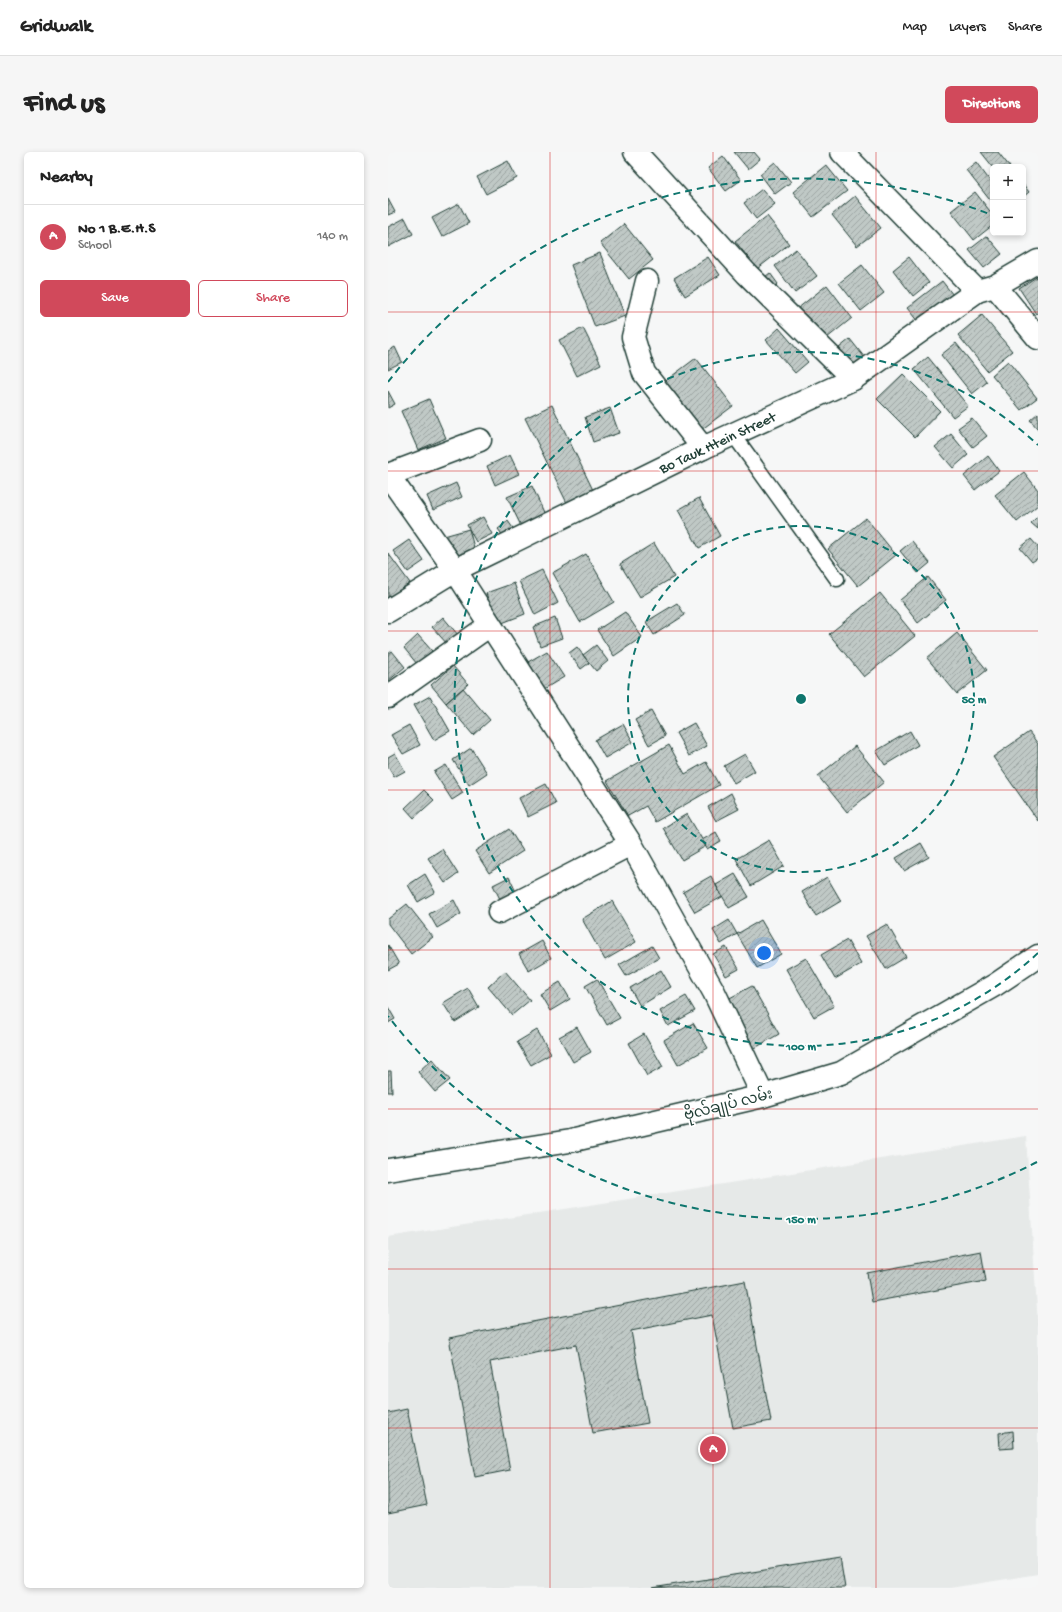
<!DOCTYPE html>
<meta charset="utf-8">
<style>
body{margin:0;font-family:"Gochi Hand","Noto Sans Myanmar",sans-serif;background:#f6f6f6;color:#222}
.controls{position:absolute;right:12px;top:12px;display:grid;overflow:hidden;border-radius:6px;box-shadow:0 2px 6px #0003}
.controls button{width:36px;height:36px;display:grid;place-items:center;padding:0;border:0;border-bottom:1px solid #e0e0e0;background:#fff;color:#222;font:20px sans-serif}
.you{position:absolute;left:376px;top:801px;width:14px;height:14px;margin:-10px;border:3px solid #fff;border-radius:50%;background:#1a73e8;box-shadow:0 0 0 6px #1a73e833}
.badge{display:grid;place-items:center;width:26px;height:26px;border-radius:50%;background:#d1495b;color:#fff;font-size:13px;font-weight:700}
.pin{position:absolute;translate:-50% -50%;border:2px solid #fff;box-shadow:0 1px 4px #0006}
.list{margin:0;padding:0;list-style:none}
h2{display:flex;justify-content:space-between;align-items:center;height:52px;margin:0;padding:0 16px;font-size:17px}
h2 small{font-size:13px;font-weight:400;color:#767676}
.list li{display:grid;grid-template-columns:26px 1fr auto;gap:12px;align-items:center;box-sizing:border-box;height:64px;padding:0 16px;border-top:1px solid #e0e0e0}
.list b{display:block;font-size:15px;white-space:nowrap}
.list p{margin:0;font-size:13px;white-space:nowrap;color:#767676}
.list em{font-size:13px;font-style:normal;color:#767676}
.actions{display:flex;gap:8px;padding:12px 16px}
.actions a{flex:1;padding:9px 0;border:1px solid #d1495b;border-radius:6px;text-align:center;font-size:14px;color:#d1495b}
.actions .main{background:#d1495b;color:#fff}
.map{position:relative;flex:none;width:650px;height:1436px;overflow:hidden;border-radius:6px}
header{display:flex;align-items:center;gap:24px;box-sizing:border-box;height:56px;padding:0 20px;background:#fff;border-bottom:1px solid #e0e0e0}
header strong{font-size:19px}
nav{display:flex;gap:22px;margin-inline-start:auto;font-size:14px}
.intro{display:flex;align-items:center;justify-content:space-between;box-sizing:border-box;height:96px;padding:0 24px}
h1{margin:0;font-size:28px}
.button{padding:10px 18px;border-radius:6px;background:#d1495b;color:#fff;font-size:14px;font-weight:700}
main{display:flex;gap:24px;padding:0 24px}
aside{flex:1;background:#fff;border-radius:6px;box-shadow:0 2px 6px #0003}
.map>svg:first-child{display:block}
.built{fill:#e6e9e8}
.building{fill:url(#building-hatch);stroke:#1f3d34}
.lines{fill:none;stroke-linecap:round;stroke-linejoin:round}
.lane-casing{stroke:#1f3d34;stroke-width:17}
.street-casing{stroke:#1f3d34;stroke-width:25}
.secondary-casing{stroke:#1f3d34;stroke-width:25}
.lane{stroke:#fff;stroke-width:14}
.street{stroke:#fff;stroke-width:22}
.secondary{stroke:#fff;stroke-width:22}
.grid{fill:none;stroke:#d62828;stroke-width:1;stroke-opacity:0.55}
.ring{fill:none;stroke:#0f766e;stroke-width:2;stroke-dasharray:7 5}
.labels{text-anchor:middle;stroke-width:3.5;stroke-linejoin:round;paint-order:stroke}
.street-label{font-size:15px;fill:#1f3d34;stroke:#fff}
.centre{fill:#0f766e;stroke:#fff;stroke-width:2}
.ring-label{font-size:12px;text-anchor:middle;font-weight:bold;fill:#0f766e;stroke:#fff;stroke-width:3.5;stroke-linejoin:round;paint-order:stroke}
</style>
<header>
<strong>Gridwalk</strong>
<nav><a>Map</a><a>Layers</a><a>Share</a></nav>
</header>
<div class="intro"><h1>Find us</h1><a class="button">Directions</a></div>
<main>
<aside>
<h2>Nearby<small></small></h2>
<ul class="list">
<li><span class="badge">A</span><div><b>No 1 B.E.H.S</b><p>School</p></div><em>140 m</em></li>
</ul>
<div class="actions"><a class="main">Save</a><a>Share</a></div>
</aside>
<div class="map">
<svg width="650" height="1436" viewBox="0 0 650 1436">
<defs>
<pattern id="building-hatch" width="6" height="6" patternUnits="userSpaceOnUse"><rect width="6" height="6" fill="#c0c9c6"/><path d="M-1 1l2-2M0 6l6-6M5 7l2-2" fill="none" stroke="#9ba4a2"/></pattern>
</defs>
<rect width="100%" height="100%" fill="#f6f7f7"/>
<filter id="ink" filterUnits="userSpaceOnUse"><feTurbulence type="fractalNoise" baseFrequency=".025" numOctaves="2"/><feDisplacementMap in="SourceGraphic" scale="8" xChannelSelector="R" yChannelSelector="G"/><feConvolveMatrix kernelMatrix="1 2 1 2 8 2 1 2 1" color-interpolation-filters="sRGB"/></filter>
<g filter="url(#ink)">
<path class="built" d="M 638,984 L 650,1173 L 650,1422 L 562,1436 L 0,1436 L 0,1085 Z"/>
<path class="building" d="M 346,0 L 366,0 L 372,7 L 360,17 Z
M 593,0 L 610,0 L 622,15 L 605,15 Z
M 335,4 L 353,28 L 338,39 L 320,16 Z
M 120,9 L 129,26 L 98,42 L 89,25 Z
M 387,10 L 403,30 L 387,42 L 372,22 Z
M 588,10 L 605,33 L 605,52 L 578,18 Z
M 438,13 L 459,39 L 425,65 L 405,40 Z
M 635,32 L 641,40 L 635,45 Z
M 374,37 L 387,52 L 368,67 L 356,51 Z
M 587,40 L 605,63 L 605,73 L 586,88 L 563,59 Z
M 467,44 L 493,76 L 469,94 L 444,63 Z
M 0,47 L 7,60 L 0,63 Z
M 71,52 L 81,71 L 54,85 L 44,66 Z
M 379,64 L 401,92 L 369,117 L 347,89 Z
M 17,66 L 25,82 L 0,95 L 0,75 Z
M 236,72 L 265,108 L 241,127 L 212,91 Z
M 599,84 L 614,102 L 596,116 L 581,98 Z
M 408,97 L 429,124 L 407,141 L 387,114 Z
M 212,101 L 237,164 L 207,175 L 183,113 Z
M 320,105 L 332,123 L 297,144 L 286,126 Z
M 521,105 L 541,131 L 525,144 L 505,118 Z
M 474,113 L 496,141 L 473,159 L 451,131 Z
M 382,121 L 390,132 L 382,139 L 373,128 Z
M 650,124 L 650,160 L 648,162 L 631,136 Z
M 554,129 L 565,143 L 530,170 L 519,156 Z
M 439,133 L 464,166 L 434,190 L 409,157 Z
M 594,163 L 624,199 L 599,219 L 570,183 Z
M 195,176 L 213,212 L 189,224 L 171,188 Z
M 391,176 L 420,210 L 407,221 L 378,188 Z
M 462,187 L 477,206 L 465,215 L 451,196 Z
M 568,191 L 599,230 L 584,242 L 553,203 Z
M 7,195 L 14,210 L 0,217 L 0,199 Z
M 540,205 L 580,254 L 565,265 L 526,217 Z
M 308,206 L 345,254 L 313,278 L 276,230 Z
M 620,209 L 649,246 L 633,258 L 604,223 Z
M 515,222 L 552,259 L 527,285 L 489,247 Z
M 0,239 L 7,252 L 0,256 Z
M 41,247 L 58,286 L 30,298 L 13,259 Z
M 164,253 L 205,338 L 179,351 L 137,266 Z
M 222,256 L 231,281 L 205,290 L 197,265 Z
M 650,261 L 650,277 L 642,268 Z
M 584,266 L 599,284 L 585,295 L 570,276 Z
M 563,282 L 580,303 L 565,316 L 547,295 Z
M 122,303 L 131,322 L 107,333 L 99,314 Z
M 600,304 L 611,319 L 587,338 L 576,324 Z
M 636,320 L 650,338 L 650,353 L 629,370 L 607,343 Z
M 68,331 L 74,345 L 45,358 L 39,344 Z
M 144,334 L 159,367 L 135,378 L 119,345 Z
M 311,346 L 332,384 L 311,396 L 290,358 Z
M 650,364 L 650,377 L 643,371 Z
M 95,365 L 104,382 L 88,390 L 79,373 Z
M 478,366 L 508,403 L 470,434 L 440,397 Z
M 120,369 L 129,382 L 119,389 L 110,377 Z
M 81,377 L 88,403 L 63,410 L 56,384 Z
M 643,387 L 650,395 L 650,406 L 644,410 L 632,396 Z
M 21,388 L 36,409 L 20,420 L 5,399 Z
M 524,389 L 542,411 L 530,421 L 512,399 Z
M 266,391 L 286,425 L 252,445 L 232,412 Z
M 0,401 L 22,431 L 0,447 Z
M 198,402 L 226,450 L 192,470 L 164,421 Z
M 154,418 L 170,451 L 147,463 L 131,429 Z
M 540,425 L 558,448 L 530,471 L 512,448 Z
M 126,431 L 137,462 L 109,473 L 98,441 Z
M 492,441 L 527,484 L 476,525 L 441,482 Z
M 289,451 L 297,463 L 266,483 L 258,470 Z
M 237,460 L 254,485 L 226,504 L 209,478 Z
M 55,465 L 71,484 L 60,493 L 44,475 Z
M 167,466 L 174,486 L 152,494 L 145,475 Z
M 569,481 L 599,518 L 569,542 L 539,506 Z
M 30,483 L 44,499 L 29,512 L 16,496 Z
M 208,493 L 220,509 L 208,519 L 195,503 Z
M 189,495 L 201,511 L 193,517 L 181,501 Z
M 4,499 L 17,515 L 0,529 L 0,502 Z
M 159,499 L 176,525 L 156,537 L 140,510 Z
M 65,514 L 80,532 L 58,551 L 43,533 Z
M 75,536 L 102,568 L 85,583 L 58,551 Z
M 42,544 L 62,579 L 46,588 L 26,553 Z
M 263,559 L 277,584 L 261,593 L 247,568 Z
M 306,571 L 319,594 L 301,604 L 288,581 Z
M 235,572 L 245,590 L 217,606 L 207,588 Z
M 21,573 L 32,593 L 15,602 L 3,583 Z
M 522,579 L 530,593 L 497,613 L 488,599 Z
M 641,580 L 650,592 L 650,669 L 605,605 Z
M 281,593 L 297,622 L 318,610 L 331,633 L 267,670 L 258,654 L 240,664 L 219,629 Z
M 467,594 L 496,630 L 459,660 L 430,624 Z
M 83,596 L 99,621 L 81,633 L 65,608 Z
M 7,601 L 17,619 L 6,625 L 0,615 L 0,605 Z
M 357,602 L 367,619 L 346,631 L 336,614 Z
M 58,613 L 75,641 L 64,648 L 46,620 Z
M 158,632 L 168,651 L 140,665 L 131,646 Z
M 36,638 L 46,648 L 26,666 L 17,656 Z
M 343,641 L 351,657 L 328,669 L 320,655 Z
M 299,662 L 318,694 L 294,708 L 275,676 Z
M 121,677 L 135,699 L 101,721 L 87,699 Z
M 328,680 L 333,689 L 319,697 L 314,688 Z
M 381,688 L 396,714 L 363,734 L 348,707 Z
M 533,691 L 541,705 L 516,719 L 508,706 Z
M 54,697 L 70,722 L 57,731 L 40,706 Z
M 37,722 L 47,740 L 30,750 L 20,733 Z
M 347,722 L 361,745 L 341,756 L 328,733 Z
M 323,724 L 334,745 L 307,760 L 295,740 Z
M 121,725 L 130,744 L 114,751 L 105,733 Z
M 439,725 L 453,749 L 428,764 L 414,740 Z
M 66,748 L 73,762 L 49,776 L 41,762 Z
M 224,749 L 248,790 L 217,808 L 194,767 Z
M 19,752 L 45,785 L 23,802 L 0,772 L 0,767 Z
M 341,768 L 349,782 L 333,792 L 325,778 Z
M 373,768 L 393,802 L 369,816 L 349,782 Z
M 499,772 L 518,805 L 498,817 L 478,784 Z
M 459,788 L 473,812 L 447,827 L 433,803 Z
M 154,789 L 163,806 L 141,819 L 131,802 Z
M 0,793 L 11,812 L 0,818 Z
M 264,794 L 271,806 L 238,824 L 231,813 Z
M 338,795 L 351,817 L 338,824 L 325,802 Z
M 418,806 L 446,854 L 426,865 L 398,817 Z
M 273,818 L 283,835 L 252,854 L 242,836 Z
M 117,819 L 142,848 L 124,863 L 100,835 Z
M 209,827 L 232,866 L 219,873 L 197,834 Z
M 172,830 L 182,847 L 162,859 L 152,842 Z
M 364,834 L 391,882 L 367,896 L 338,848 Z
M 80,836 L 91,855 L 67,870 L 55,851 Z
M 298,844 L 307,859 L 280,874 L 272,859 Z
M 0,855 L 7,867 L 0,871 Z
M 305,871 L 320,896 L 290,913 L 276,888 Z
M 189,875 L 203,900 L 185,910 L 171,885 Z
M 149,878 L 163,902 L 143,913 L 129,890 Z
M 256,882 L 275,915 L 259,924 L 241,891 Z
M 44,907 L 62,928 L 47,940 L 30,920 Z
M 0,919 L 3,919 L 4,940 L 0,940 Z
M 593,1099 L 598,1129 L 484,1150 L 479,1121 Z
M 357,1129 L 383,1269 L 345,1276 L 324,1163 L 243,1179 L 260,1271 L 205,1281 L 188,1193 L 102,1210 L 122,1318 L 87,1325 L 61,1186 Z
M 19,1257 L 39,1353 L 0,1361 L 0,1261 Z
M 625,1279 L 626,1296 L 612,1297 L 611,1281 Z
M 452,1406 L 457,1436 L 264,1436 Z"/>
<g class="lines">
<defs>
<path id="lane" d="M 345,282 L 449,427"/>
<path id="street" d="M 247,0 L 359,122 L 465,227
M 454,0 L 589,139
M 259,129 L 245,185 L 256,221 L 315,296
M 607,134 L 650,186
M 0,323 L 67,418 L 243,692 L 326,840 L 375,944
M 0,323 L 92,288
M 0,545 L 102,473
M 111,760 L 243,692"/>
<path id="secondary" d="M 0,459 L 67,418 L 315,296 L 465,227 L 589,139 L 607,134 L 650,109
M 0,1018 L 182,989 L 375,944 L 453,921 L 607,833 L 650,804"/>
</defs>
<use href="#lane" class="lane-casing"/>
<use href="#street" class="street-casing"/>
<use href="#secondary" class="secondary-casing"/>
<use href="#lane" class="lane"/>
<use href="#street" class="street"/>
<use href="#secondary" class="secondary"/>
</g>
</g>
<path class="grid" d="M 162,0 L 162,1436M 325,0 L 325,1436M 488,0 L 488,1436M 0,160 L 650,160M 0,319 L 650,319M 0,479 L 650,479M 0,638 L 650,638M 0,798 L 650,798M 0,957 L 650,957M 0,1117 L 650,1117M 0,1276 L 650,1276"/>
<g class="ring">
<circle cx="413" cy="547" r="173"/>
<path d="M650 801A347 347 0 1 1 650 293"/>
<path d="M649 1010A520 520 0 0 1 0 864M0 230A520 520 0 0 1 604 63"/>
</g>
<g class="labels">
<g class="street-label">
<text transform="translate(329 290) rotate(-25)" y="5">Bo Tauk Htein Street</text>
<text transform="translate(340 952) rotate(-14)" y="5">ဗိုလ်ချုပ် လမ်း</text>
</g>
</g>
<circle cx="413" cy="547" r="6" class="centre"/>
<g class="ring-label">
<text x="586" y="551">50 m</text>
<text x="413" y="898">100 m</text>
<text x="413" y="1071">150 m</text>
</g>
</svg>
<div class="controls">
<button>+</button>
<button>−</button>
</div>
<div class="you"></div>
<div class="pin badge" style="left:325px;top:1297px">A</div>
</div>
</main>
